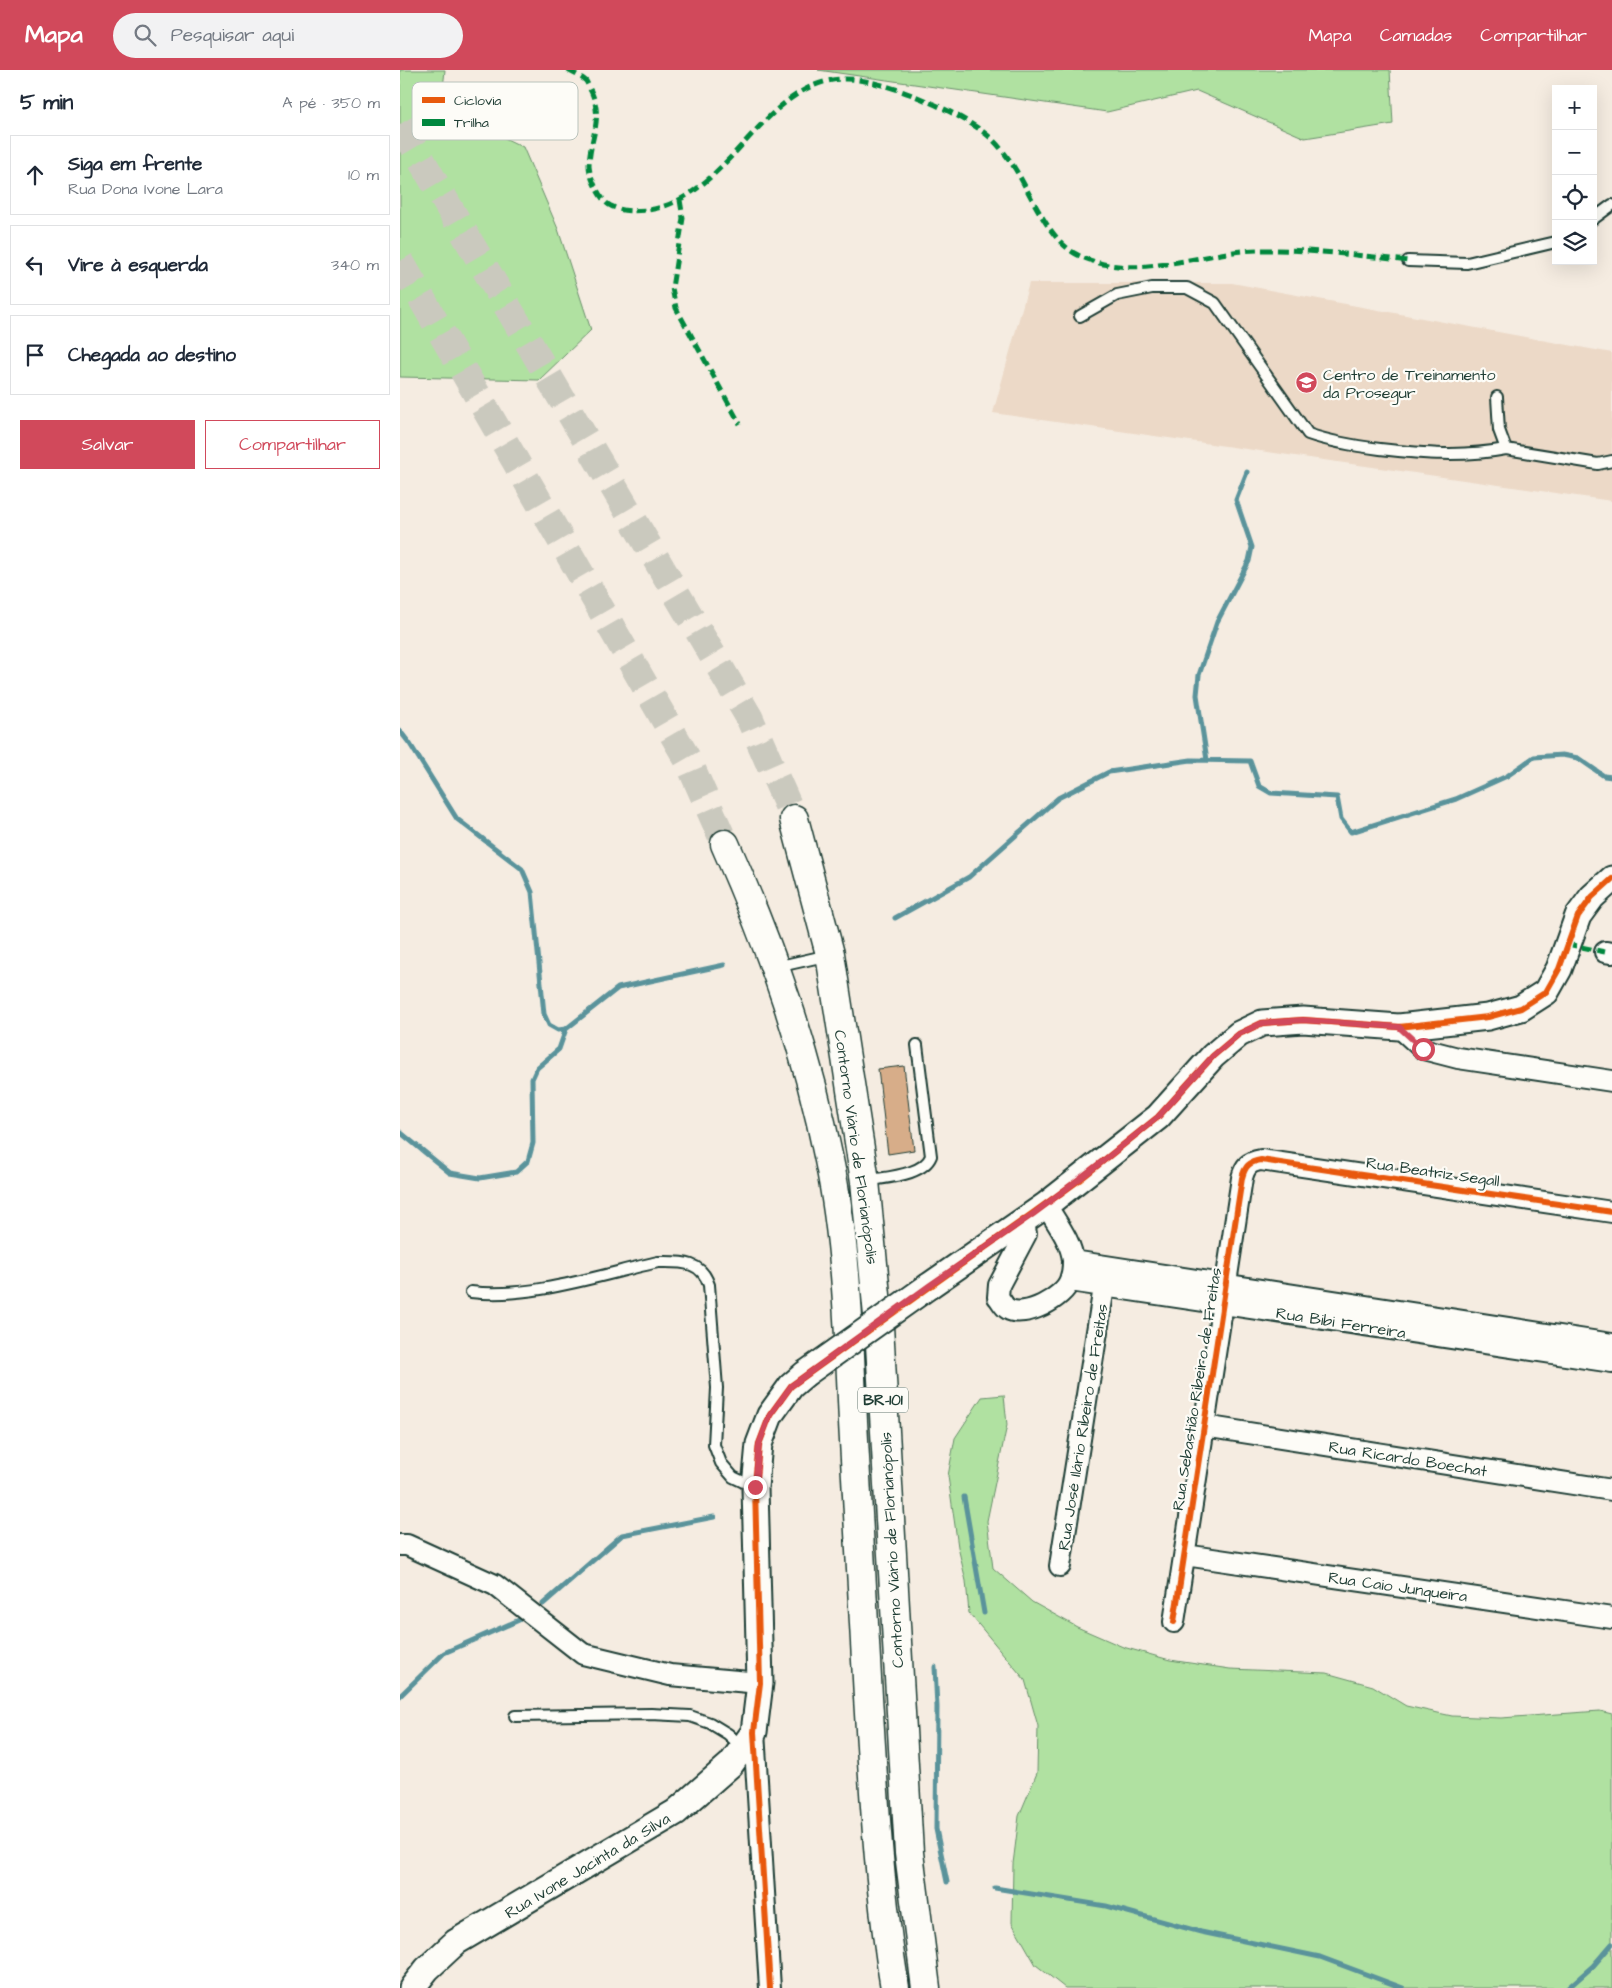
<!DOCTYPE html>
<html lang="pt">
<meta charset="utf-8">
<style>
body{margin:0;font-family:"Architects Daughter",sans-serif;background:#f2f2f3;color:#1f2937}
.controls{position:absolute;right:15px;top:15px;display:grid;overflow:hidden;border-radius:0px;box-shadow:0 5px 20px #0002}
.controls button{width:45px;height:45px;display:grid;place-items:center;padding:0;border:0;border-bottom:1px solid #e0e1e3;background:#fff;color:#1f2937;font:25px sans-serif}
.stop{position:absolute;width:15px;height:15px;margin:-11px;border:4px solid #d1495b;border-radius:50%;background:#fff}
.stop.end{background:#d1495b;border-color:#fff;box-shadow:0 1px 5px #0008}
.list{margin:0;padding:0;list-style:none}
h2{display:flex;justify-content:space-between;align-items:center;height:65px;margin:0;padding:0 20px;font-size:21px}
h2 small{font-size:16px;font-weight:400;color:#747a83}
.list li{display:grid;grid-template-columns:32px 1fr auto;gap:15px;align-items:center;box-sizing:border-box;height:80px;margin:0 10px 10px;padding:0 10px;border:1px solid #e0e1e3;border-radius:0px}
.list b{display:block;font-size:19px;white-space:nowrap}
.list p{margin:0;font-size:16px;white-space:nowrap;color:#747a83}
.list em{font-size:16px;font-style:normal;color:#747a83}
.actions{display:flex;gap:10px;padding:15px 20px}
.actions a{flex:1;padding:11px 0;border:1px solid #d1495b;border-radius:0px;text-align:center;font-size:18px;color:#d1495b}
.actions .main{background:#d1495b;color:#fff}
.icon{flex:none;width:28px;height:28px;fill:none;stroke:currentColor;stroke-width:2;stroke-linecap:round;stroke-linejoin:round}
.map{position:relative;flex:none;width:1212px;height:1918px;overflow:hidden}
header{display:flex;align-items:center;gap:30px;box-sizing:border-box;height:70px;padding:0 25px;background:#d1495b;color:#fff}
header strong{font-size:24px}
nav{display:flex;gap:28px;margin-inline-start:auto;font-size:18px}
.search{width:350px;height:45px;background:#f2f2f3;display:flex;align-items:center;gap:12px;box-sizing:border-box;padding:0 18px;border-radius:28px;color:#747a83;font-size:19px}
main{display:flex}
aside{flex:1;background:#fff}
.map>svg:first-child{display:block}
.built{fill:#ecd9c7}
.green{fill:#b0e1a1;stroke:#688f6a}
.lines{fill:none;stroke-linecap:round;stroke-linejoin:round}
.stream{stroke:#5a939b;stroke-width:5}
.building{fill:#d7ad89;stroke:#1f3d34}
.motorway-tunnel{stroke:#cac9be;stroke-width:28;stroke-dasharray:28 14;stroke-linecap:butt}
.service-casing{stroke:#1f3d34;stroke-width:14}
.minor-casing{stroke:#1f3d34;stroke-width:24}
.tertiary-casing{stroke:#1f3d34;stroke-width:29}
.motorway-casing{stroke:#1f3d34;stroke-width:31}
.service{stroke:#fdfcf7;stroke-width:10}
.minor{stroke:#fdfcf7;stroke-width:20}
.tertiary{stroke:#fdfcf7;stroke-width:25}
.motorway{stroke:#fdfcf7;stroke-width:28}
.tertiary-bridge-casing{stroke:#1f3d34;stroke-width:29;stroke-linecap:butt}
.tertiary-bridge{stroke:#fdfcf7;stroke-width:25}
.quiet{stroke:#00873e;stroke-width:5;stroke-dasharray:10 5;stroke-linecap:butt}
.cycleway-casing{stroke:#fdfcf7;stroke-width:9}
.cycleway{stroke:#e8590c;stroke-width:6}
.route{stroke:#d1495b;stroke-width:6}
.labels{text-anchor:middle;stroke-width:4.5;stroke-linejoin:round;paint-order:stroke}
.shield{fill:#fdfcf7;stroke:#62766e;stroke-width:1}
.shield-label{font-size:15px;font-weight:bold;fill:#1f3d34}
.poi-label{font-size:16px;fill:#1f3d34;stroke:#fdfcf7;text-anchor:start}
.street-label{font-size:16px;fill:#1f3d34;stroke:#fdfcf7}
.key{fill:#fdfcf7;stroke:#bac3bc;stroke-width:1}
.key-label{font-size:14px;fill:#1f3d34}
</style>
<header>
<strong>Mapa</strong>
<div class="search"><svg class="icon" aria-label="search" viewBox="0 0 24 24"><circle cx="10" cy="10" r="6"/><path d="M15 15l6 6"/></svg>Pesquisar aqui</div>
<nav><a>Mapa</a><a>Camadas</a><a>Compartilhar</a></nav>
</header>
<main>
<aside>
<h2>5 min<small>A pé · 350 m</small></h2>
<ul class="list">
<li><svg class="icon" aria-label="ahead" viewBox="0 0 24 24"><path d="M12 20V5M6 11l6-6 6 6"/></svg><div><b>Siga em frente</b><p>Rua Dona Ivone Lara</p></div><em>10 m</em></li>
<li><svg class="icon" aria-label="left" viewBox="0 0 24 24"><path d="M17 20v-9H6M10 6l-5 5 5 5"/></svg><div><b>Vire à esquerda</b></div><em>340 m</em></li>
<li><svg class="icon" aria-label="arrive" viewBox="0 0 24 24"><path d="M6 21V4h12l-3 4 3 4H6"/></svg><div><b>Chegada ao destino</b></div></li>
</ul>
<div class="actions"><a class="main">Salvar</a><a>Compartilhar</a></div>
</aside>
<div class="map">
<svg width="1212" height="1918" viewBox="0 0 1212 1918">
<rect width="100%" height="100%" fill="#f5ece1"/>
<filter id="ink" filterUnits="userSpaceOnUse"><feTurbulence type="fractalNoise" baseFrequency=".02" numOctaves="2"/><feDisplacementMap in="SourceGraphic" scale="10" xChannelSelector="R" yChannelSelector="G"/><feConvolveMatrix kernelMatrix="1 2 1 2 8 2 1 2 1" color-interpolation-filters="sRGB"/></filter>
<g filter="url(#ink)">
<path class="built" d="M 629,213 L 832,213 L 1212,283 L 1212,431 L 593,343 Z"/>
<path class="green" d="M 0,0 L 45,0 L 41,37 L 123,77 L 158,159 L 191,260 L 139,310 L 0,307 Z
M 418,0 L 990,0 L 993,54 L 905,68 L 797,21 L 707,42 Z
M 604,1325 L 607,1355 L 587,1451 L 593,1498 L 632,1532 L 677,1557 L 723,1577 L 770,1590 L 830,1599 L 926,1603 L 973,1616 L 1006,1636 L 1052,1646 L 1101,1648 L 1200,1641 L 1212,1644 L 1212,1918 L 665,1918 L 636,1895 L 612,1853 L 613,1794 L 619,1746 L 637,1703 L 638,1656 L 625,1610 L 569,1543 L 566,1511 L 558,1477 L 548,1406 L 555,1368 L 582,1327 Z"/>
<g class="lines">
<path class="stream" d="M 0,661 L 10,674 L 57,749 L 122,799 L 132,822 L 144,944 L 149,955 L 158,960 L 166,959 L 218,918 L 324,895
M 807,690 L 797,625 L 799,605 L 817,552 L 849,491 L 852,477 L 836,430 L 847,402
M 495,848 L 569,807 L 658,728 L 709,702 L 791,690 L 850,691 L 859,716 L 871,723 L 937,727 L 941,749 L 951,762 L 1056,729 L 1107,706 L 1134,687 L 1162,685 L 1178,688 L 1204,706 L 1212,707
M 0,1062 L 50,1103 L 80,1108 L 116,1102 L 128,1091 L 133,1073 L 132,1009 L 137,998 L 159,979 L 166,959
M 564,1427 L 584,1543
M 143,1534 L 222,1465 L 314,1447
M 535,1597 L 537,1637 L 536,1759 L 547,1812
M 0,1626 L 44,1583 L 119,1550
M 595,1818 L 706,1836 L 801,1862 L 920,1887 L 1003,1918
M 1168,1918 L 1193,1896 L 1212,1874"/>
</g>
<path class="building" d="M 504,996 L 514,1080 L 488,1084 L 478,999 Z"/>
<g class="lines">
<path class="motorway-tunnel" d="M 0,54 L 349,647 L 394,749
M 0,191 L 288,690 L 325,774"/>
<defs>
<path id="service" d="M 1193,149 L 1212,135
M 1008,191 L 1067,193 L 1156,172
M 680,246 L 717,225 L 752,218 L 787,218 L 815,233 L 908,364 C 931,372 956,376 980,379 C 1024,384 1063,387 1106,379
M 1097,327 L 1099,360 L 1106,379 L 1198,394 L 1212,391
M 376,897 L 429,885
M 466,1111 C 485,1107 523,1106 531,1086 L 517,975
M 71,1222 C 130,1229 200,1205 258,1192 C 281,1192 301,1190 309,1215 L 317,1318 L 314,1375 L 321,1393 L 333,1407 L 354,1417
M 115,1646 L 251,1644 L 290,1646 L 310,1653 L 328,1664 L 342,1677"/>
<path id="minor" d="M 1205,882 L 1212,883
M 999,957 L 1023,979 L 1058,988 L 1212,1011
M 624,1151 L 626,1164 L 599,1215 L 598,1227 C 601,1230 604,1237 608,1239 C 624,1249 664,1228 670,1210 C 672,1205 673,1196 673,1191 C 672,1172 655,1151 646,1135
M 673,1191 L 1212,1274
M 670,1211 L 1212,1292
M 804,1356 L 1212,1420
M 0,1475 L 7,1475 L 95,1515 L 183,1584 L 270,1605 L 360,1613
M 785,1485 L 1212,1548
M 660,1496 L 704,1217
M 774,1552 L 842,1108 C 845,1096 849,1092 861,1090 L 1212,1142
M 354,1662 L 370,1918"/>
<path id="tertiary" d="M 529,1216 L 646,1135 L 758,1047 L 813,986 L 839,964 L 862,953 L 903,950 L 999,957 L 1088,947 L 1121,938 L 1146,922 L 1159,899 L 1178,846 L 1192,827 L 1212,809
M 12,1918 L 27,1899 L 56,1872 L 276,1742 L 331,1694 L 354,1662 L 360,1613 L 355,1417 L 359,1374 L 370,1345 L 391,1316 L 405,1304"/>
<path id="motorway" d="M 394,749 L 430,884 L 465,1111 L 479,1256 L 509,1783 L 526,1918
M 325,774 C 371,878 407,979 429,1090 C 447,1176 449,1265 453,1352 C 458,1444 463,1535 468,1627 C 474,1724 479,1822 495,1918"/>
</defs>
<use href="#service" class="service-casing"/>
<use href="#minor" class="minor-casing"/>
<use href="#tertiary" class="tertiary-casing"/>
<use href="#motorway" class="motorway-casing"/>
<use href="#service" class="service"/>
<use href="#minor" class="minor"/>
<use href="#tertiary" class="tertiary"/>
<use href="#motorway" class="motorway"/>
<defs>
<path id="tertiary-bridge" d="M 405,1304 L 529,1216"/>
</defs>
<use href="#tertiary-bridge" class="tertiary-bridge-casing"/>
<use href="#tertiary-bridge" class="tertiary-bridge"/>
<path class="quiet" d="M 168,0 C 173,3 182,7 186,11 C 188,14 189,18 191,21 C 204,50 190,66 189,95 C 189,104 195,117 200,125 C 203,129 206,134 211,136 C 223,142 235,141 248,140 C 329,129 363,9 446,9 C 483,9 552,39 582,61 C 595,70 605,83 614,97 C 630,122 648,169 676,184 C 733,214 798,182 857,180 C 908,179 958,185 1008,191
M 280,130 L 283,148 L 272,218 L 276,238 L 340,354
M 1167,874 L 1205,882"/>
<defs>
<path id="cycleway" d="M 774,1552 L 842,1108 C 845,1096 849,1092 861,1090 L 1212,1142
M 370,1918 L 354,1662 L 360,1613 L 355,1417 L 359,1374 L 370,1345 L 391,1316 L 682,1108 L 758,1047 L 813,986 L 839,964 L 862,953 L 903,950 L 999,957 L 1088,947 L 1121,938 L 1146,922 L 1159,899 L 1178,846 L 1192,827 L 1212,809"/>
</defs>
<use href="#cycleway" class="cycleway-casing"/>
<use href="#cycleway" class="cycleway"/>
</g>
</g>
<g class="lines" filter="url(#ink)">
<path class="route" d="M 355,1417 L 359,1374 L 370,1345 L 391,1316 L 529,1216 L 633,1144 L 703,1091 L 758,1047 L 813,986 L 839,964 L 862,953 L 903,950 L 999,957 L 1023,979"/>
</g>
<defs>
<symbol id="university-disc" viewBox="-11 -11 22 22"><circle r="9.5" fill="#d1495b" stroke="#fdfcf7"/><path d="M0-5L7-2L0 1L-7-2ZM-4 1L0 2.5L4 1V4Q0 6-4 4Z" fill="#fff"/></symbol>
</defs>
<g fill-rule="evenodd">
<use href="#university-disc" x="894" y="300" width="25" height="25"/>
</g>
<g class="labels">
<rect class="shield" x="458" y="1317.5" width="50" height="25" rx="4"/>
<g class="shield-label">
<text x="483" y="1335">BR-101</text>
</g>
<g class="poi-label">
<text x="923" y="310">Centro de Treinamento<tspan x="923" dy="18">da Prosegur</tspan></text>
</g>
<g class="street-label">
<text transform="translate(457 1077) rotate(82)" y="6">Contorno Viário de Florianópolis</text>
<text transform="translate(1033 1101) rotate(8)" y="6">Rua Beatriz Segall</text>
<text transform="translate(941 1252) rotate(9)" y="6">Rua Bibi Ferreira</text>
<text transform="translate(796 1319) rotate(-81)" y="6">Rua Sebastião Ribeiro de Freitas</text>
<text transform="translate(682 1357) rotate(-81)" y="6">Rua José Ilário Ribeiro de Freitas</text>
<text transform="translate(1008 1388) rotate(9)" y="6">Rua Ricardo Boechat</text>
<text transform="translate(491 1480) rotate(-93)" y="6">Contorno Viário de Florianópolis</text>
<text transform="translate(998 1516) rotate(8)" y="6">Rua Caio Junqueira</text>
<text transform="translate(187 1795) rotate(-31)" y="6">Rua Ivone Jacinta da Silva</text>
</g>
</g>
<rect x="12" y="12" width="166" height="58" rx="8" class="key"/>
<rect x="22" y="27" width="23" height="6" fill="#e8590c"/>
<rect x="22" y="49" width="23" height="7" fill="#00873e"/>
<g class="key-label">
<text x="54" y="35">Ciclovia</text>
<text x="54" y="57">Trilha</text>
</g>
</svg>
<div class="controls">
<button>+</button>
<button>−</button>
<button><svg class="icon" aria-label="locate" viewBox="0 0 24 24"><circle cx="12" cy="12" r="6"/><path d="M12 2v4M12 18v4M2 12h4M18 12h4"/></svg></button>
<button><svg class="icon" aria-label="layers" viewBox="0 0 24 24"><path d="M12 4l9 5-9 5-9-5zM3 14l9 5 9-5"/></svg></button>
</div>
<div class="stop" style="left:1023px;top:979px"></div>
<div class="stop end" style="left:355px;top:1417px"></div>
</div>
</main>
